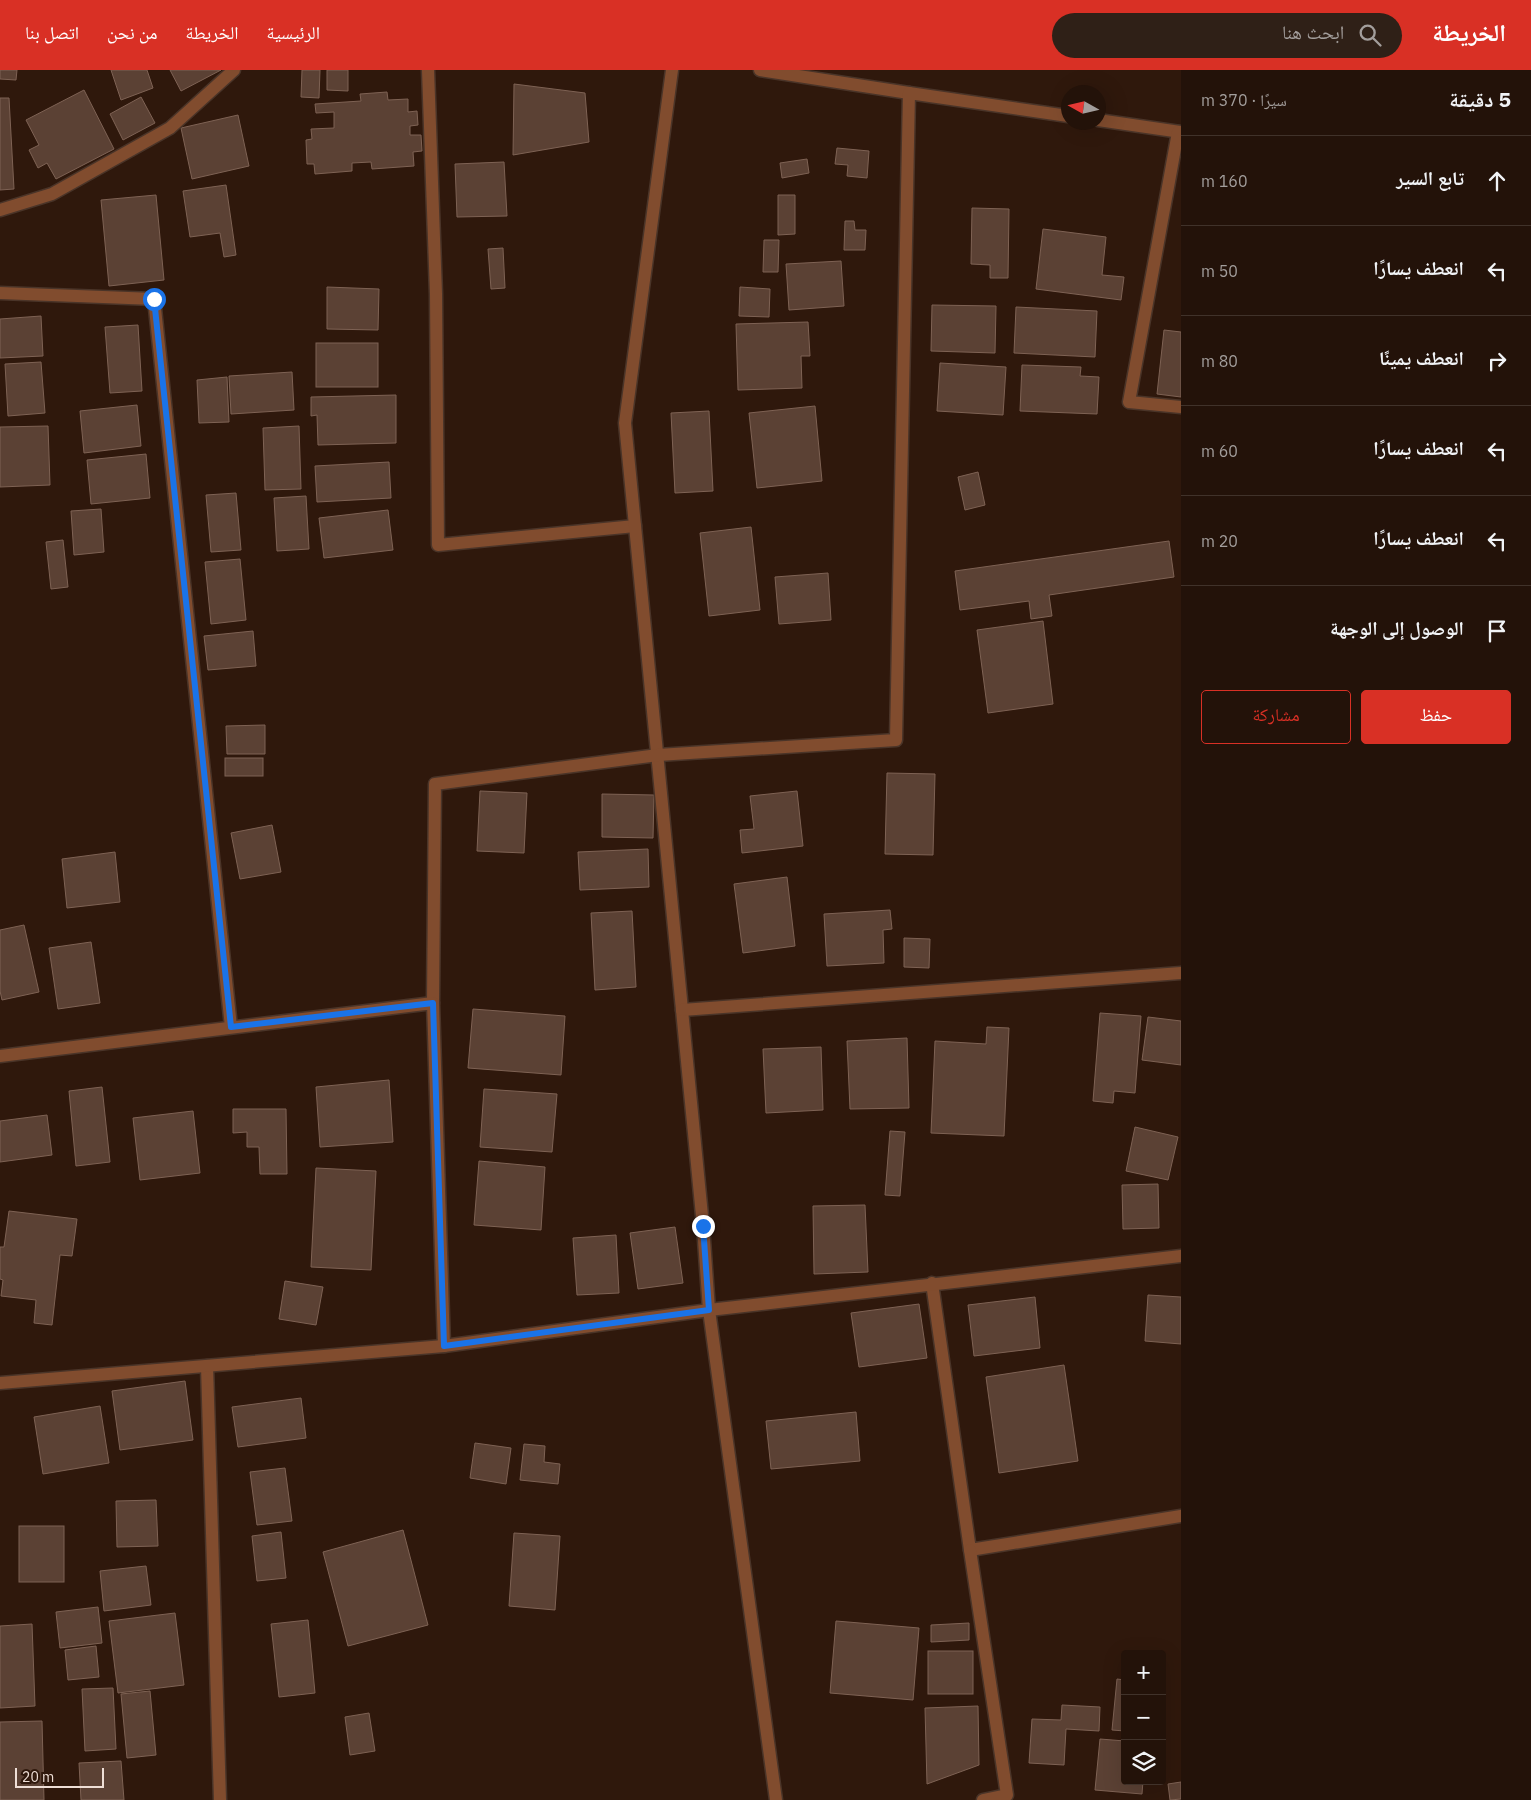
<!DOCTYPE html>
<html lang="ar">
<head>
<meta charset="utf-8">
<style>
  :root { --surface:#231209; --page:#2f2017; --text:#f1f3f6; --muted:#a39e9c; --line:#40322a; --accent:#d93025 }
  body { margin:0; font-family:"IBM Plex Sans","Noto Naskh Arabic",sans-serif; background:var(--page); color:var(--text); direction:rtl }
  .controls { position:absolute; right:15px; bottom:15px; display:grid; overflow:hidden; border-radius:5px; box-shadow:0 5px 20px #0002 }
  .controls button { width:45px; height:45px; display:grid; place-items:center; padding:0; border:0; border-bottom:1px solid var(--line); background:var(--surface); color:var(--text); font:25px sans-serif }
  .compass { position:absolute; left:1061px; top:15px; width:45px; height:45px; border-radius:50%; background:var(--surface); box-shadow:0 5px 20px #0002; rotate:278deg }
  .scale { position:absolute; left:15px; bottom:12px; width:89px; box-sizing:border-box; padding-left:5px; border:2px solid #eeded6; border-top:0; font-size:14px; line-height:18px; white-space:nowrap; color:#eeded6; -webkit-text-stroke:4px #2f180c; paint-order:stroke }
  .stop { position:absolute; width:15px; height:15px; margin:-11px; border:4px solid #1a73e8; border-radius:50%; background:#fff }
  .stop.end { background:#1a73e8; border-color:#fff; box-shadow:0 1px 5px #0008 }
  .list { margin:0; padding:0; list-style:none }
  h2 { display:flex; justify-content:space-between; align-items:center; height:65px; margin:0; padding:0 20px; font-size:21px }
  h2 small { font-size:16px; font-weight:400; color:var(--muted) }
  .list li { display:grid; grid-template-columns:32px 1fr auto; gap:15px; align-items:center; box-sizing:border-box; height:90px; padding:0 20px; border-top:1px solid var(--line) }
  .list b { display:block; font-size:19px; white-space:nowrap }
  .list em { font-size:16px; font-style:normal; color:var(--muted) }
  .actions { display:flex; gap:10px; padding:15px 20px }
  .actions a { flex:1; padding:11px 0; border:1px solid var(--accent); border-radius:5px; text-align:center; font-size:18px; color:var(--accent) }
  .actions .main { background:var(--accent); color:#fff }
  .icon { flex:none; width:28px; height:28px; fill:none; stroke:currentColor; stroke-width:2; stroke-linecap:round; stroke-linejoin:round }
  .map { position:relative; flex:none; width:1181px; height:1730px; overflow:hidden; direction:ltr }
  header { display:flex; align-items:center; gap:30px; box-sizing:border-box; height:70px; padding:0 25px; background:var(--accent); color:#fff }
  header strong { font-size:24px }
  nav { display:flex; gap:28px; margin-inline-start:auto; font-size:18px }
  .search { width:350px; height:45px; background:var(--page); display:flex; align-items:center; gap:12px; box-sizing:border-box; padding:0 18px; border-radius:28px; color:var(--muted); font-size:19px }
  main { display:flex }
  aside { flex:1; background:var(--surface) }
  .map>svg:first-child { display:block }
  .building { fill:#5b4134; stroke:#7e6254 }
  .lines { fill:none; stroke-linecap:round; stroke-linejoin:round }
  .street-casing { stroke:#4a3428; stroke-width:15 }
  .street { stroke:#814c2e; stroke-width:12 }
  .route { stroke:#1a73e8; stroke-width:6 }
</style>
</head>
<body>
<header>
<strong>الخريطة</strong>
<div class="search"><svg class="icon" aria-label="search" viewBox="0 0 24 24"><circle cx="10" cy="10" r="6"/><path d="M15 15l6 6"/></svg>ابحث هنا</div>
<nav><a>الرئيسية</a><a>الخريطة</a><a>من نحن</a><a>اتصل بنا</a></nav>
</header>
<main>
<aside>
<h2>5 دقيقة<small>سيرًا · 370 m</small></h2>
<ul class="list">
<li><svg class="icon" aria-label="ahead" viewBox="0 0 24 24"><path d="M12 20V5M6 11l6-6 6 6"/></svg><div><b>تابع السير</b></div><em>160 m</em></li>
<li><svg class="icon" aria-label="left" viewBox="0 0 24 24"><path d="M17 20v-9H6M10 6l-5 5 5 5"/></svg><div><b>انعطف يسارًا</b></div><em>50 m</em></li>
<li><svg class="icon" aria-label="right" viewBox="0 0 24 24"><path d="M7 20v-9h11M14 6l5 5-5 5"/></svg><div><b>انعطف يمينًا</b></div><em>80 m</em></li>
<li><svg class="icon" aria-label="left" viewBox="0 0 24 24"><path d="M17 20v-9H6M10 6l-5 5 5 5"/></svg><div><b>انعطف يسارًا</b></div><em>60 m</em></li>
<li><svg class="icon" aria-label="left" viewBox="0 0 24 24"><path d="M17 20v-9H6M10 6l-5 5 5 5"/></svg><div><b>انعطف يسارًا</b></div><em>20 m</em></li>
<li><svg class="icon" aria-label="arrive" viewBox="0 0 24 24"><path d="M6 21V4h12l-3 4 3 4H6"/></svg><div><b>الوصول إلى الوجهة</b></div></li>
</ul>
<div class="actions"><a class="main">حفظ</a><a>مشاركة</a></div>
</aside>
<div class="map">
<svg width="1181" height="1730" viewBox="0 0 1181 1730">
  <rect width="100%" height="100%" fill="#2f180c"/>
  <g class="building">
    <polygon points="0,0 17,0 16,10 0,9"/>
    <polygon points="111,0 147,0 153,18 121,30"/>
    <polygon points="170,0 221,0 181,21"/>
    <polygon points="302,0 320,0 319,28 301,27"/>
    <polygon points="327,0 348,0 348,21 327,20"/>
    <polygon points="514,14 585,23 589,72 513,85"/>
    <polygon points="84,20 114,79 56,109 47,93 38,98 29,80 39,75 26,50"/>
    <polygon points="387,22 388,30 408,29 408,42 417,41 418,55 410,56 410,65 421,65 422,81 413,82 414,96 372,99 371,92 352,93 352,101 315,104 314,94 307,94 306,70 312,69 311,59 334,58 334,42 316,43 315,34 361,31 360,24"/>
    <polygon points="141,27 155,53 123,70 110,44"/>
    <polygon points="0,28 9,28 14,119 0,120"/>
    <polygon points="238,45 249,96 192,109 181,58"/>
    <polygon points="837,78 869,81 867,108 847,106 848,95 835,94"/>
    <polygon points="807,89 809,103 782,108 780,93"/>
    <polygon points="504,92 507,146 457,147 455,94"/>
    <polygon points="226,115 236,185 224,187 220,163 190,167 183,121"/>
    <polygon points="156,125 164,210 109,216 101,130"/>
    <polygon points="778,125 795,125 795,164 778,165"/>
    <polygon points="972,138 1009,139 1008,208 990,208 990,195 971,194"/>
    <polygon points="845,151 854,151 855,160 866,160 865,180 844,180"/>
    <polygon points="1043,159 1106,167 1102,205 1124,207 1121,230 1036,219"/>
    <polygon points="764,170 779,170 778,202 763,202"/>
    <polygon points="503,178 505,218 491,219 488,179"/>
    <polygon points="841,191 844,236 789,240 786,194"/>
    <polygon points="327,217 379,219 378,260 327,259"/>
    <polygon points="740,217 770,219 769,247 739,246"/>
    <polygon points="932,235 996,236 995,283 931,281"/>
    <polygon points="1016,237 1097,241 1095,287 1014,283"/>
    <polygon points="41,246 43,286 0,288 0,249"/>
    <polygon points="808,252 810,286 801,286 802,318 738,320 736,254"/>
    <polygon points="138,255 142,321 110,323 105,257"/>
    <polygon points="1164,260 1181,262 1181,327 1157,324"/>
    <rect x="316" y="273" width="62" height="44"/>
    <polygon points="41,292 45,343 8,346 5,294"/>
    <polygon points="940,293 1006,297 1003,345 937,341"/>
    <polygon points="1022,295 1081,297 1080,306 1099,307 1097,344 1020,341"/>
    <polygon points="292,302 294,340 231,344 229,306"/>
    <polygon points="227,307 229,352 199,353 197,310"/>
    <polygon points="396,325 396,373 318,375 317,345 311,346 311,327"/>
    <polygon points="137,335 141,376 84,383 80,341"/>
    <polygon points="815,336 822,411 757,418 749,343"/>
    <polygon points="709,341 713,421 675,423 671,343"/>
    <polygon points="48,356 50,415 0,417 0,357"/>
    <polygon points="299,356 301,419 265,420 263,358"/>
    <polygon points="146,384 150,428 91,434 87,390"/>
    <polygon points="389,392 391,428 317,432 315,396"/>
    <polygon points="978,402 985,435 965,440 958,407"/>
    <polygon points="236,423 241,480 211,482 206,425"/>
    <polygon points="306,426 309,479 277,481 274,428"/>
    <polygon points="101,439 104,482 74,485 71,441"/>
    <polygon points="388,440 393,480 324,488 319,448"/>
    <polygon points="751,457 760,540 709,546 700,463"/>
    <polygon points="63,470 68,517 51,519 46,472"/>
    <polygon points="1169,471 1174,507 1049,525 1052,546 1031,549 1029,531 960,540 955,501"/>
    <polygon points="240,489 246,550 211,554 205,492"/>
    <polygon points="828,503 831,550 779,554 775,507"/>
    <polygon points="1043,551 1053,634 988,643 977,560"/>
    <polygon points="253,561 256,596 208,600 204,566"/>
    <polygon points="265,655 265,684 227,684 226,656"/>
    <rect x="225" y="688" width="38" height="18"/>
    <polygon points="887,703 935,704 933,785 885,784"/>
    <polygon points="480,721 527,723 524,783 477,781"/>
    <polygon points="797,721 803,776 742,783 740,760 754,759 750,726"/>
    <polygon points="602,724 654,725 653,768 602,767"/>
    <polygon points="272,755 281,802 240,809 231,763"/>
    <polygon points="648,779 649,817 580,820 578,782"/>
    <polygon points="115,782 120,832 67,838 62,789"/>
    <polygon points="787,807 795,876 743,883 734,814"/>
    <polygon points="890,840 892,859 883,860 884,893 827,896 824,844"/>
    <polygon points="632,841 636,917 595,920 591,843"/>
    <polygon points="24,855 39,922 2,930 0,921 0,860"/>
    <polygon points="904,868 930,869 929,898 904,897"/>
    <polygon points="91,872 100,933 58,939 49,878"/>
    <polygon points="473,939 565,946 561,1005 468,998"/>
    <polygon points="1100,943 1141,946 1135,1023 1114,1021 1113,1033 1093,1031"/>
    <polygon points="1148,947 1181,951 1181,995 1142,990"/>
    <polygon points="987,957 1009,958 1004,1066 931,1063 935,971 986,974"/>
    <polygon points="907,968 909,1038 850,1039 847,971"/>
    <polygon points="821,977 823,1040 766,1043 763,979"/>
    <polygon points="389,1010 393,1072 320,1077 316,1017"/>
    <polygon points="102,1017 110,1092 76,1096 69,1021"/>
    <polygon points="484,1019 557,1024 552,1082 480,1077"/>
    <polygon points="233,1039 286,1039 287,1104 260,1104 259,1077 247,1077 247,1062 233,1063"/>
    <polygon points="193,1041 200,1103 140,1110 133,1048"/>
    <polygon points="47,1045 52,1085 0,1092 0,1051"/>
    <polygon points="1135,1057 1178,1067 1168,1110 1126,1101"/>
    <polygon points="890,1061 905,1062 900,1126 885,1125"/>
    <polygon points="479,1091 545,1097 541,1160 474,1155"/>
    <polygon points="316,1098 376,1101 371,1200 311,1197"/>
    <polygon points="1158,1114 1159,1158 1123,1159 1122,1115"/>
    <polygon points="865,1135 868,1202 814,1204 813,1136"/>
    <polygon points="9,1141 77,1149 72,1186 60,1185 52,1255 34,1253 36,1230 1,1226 3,1210 0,1209 0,1177 4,1177"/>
    <polygon points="675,1157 683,1213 638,1219 630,1163"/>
    <polygon points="616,1165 619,1223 577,1225 573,1168"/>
    <polygon points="285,1211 323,1217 316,1255 279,1249"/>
    <polygon points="1148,1225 1181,1227 1181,1274 1145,1271"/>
    <polygon points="1035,1227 1040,1278 974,1286 968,1235"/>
    <polygon points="919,1234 927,1288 859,1297 851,1243"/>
    <polygon points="1064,1295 1078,1391 999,1403 986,1307"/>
    <polygon points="185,1311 193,1370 120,1380 112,1321"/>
    <polygon points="301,1328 306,1368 238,1377 232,1337"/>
    <polygon points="100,1336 109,1393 43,1404 34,1347"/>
    <polygon points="856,1342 860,1391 771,1399 766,1351"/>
    <polygon points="475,1373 511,1378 506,1414 470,1408"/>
    <polygon points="524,1374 545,1376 544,1392 560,1394 558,1414 520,1410"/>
    <polygon points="285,1398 292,1451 257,1455 250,1402"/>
    <polygon points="156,1430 158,1476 117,1477 116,1431"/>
    <rect x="19" y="1456" width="45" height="56"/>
    <polygon points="403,1460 428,1555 348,1576 323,1482"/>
    <polygon points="281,1462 286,1508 257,1511 252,1466"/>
    <polygon points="514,1463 560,1466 555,1540 509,1536"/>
    <polygon points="146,1496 151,1535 104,1541 100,1501"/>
    <polygon points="98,1537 102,1573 60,1578 56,1542"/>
    <polygon points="175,1543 184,1615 118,1623 109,1551"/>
    <polygon points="308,1550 315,1623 279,1627 271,1554"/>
    <polygon points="836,1551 919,1558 913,1630 830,1623"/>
    <polygon points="969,1553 969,1570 931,1572 931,1555"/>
    <polygon points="32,1554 35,1636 0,1638 0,1556"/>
    <polygon points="96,1576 99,1607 68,1610 65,1580"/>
    <rect x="928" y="1581" width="45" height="43"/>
    <polygon points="1117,1609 1125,1610 1125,1661 1112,1660"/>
    <polygon points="113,1618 116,1679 85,1681 82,1619"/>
    <polygon points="150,1621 156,1685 127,1688 121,1624"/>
    <polygon points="1062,1635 1100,1637 1099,1661 1066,1659 1064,1695 1029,1693 1032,1649 1061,1650"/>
    <polygon points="978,1636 979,1695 927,1714 925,1638"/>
    <polygon points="369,1643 375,1681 350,1685 345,1647"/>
    <polygon points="42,1651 44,1730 0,1730 0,1652"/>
    <polygon points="1100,1669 1125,1671 1125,1711 1143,1711 1142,1724 1095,1720"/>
    <polygon points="121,1691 124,1730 81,1730 79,1693"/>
    <polygon points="1181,1712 1181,1729 1170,1730 1168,1714"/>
  </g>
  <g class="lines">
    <g class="street-casing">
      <g id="street">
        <polyline points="428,0 436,224 438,475 635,456"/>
        <polyline points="672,0 625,353 703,1156 709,1240 776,1730"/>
        <polyline points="760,0 909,23"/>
        <polyline points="1098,50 1181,62"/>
        <polyline points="1178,62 1129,332 1181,337"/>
        <polyline points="0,140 52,124 170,58 234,0"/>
        <polyline points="0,223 154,229 231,957"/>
        <polyline points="433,933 435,714 658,685 896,670 909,23 1068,46"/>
        <polyline points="682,940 1181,903"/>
        <polyline points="0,986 433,933 444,1276"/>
        <polyline points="932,1213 970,1480 1181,1446"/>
        <polyline points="207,1296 220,1730"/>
        <polyline points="0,1313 444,1276 709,1240 1181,1186"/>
        <polyline points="970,1480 1007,1725 983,1730"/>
      </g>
    </g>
    <use href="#street" class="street"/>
  </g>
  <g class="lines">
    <polyline class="route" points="154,229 231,957 433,933 444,1276 709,1240 703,1156"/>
  </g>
</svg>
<div class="controls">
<button>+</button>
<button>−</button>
<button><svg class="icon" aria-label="layers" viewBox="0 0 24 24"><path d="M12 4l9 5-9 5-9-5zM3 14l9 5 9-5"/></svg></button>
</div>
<svg class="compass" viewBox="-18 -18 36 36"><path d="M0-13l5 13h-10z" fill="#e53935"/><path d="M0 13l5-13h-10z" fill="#a39e9c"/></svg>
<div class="scale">20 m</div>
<div class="stop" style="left:154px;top:229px"></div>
<div class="stop end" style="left:703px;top:1156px"></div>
</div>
</main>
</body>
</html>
